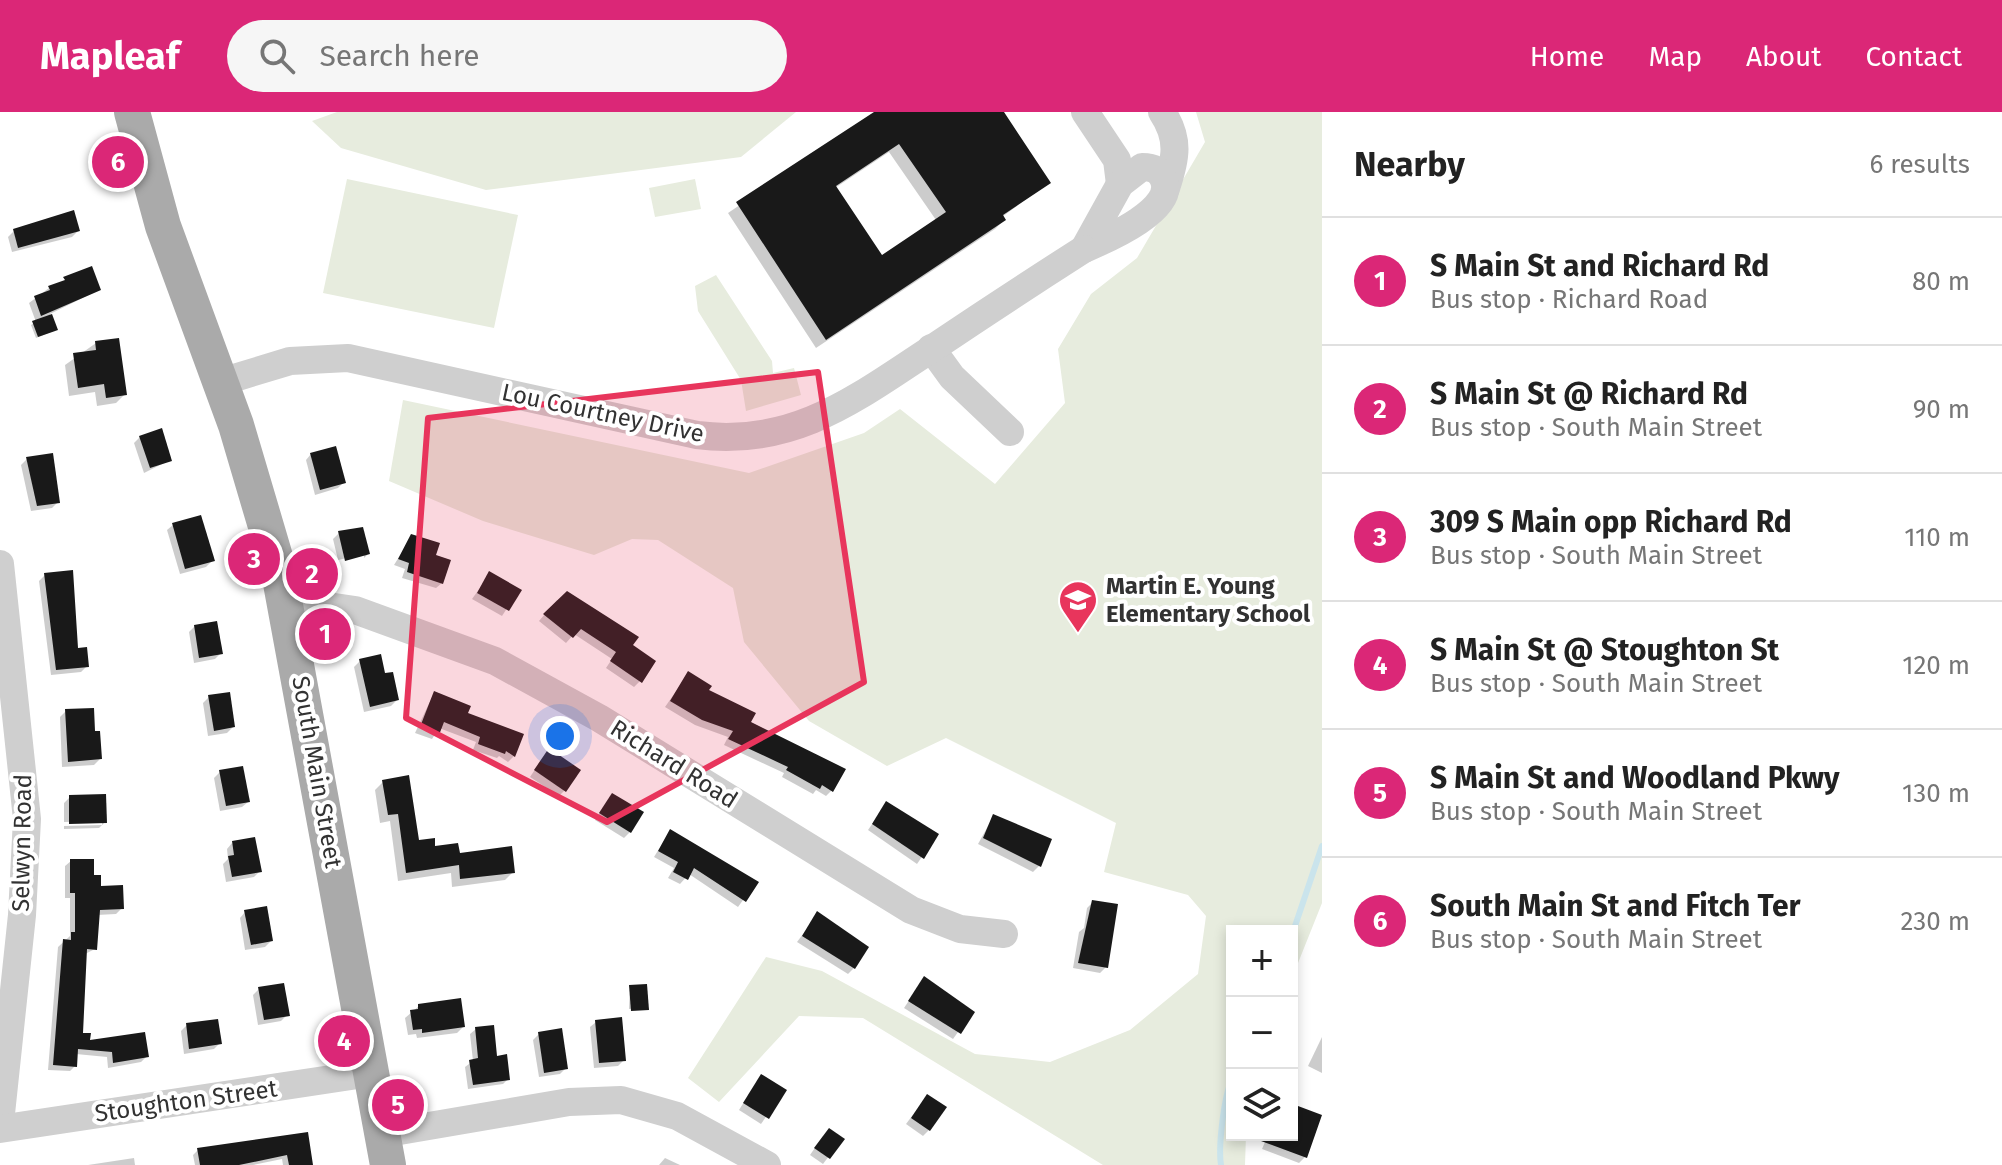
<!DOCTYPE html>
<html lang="en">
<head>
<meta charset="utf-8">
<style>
  :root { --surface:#fff; --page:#f6f6f6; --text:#222; --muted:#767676; --line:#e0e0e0; --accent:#db2777 }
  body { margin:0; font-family:"Fira Sans",sans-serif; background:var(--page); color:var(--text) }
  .controls { position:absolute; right:24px; bottom:24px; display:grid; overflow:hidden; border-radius:0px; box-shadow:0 4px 12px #0003 }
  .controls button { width:72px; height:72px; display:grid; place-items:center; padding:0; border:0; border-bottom:2px solid var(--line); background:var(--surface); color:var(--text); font:40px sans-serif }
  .you { position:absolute; left:560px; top:624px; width:28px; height:28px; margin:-20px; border:6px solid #fff; border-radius:50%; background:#1a73e8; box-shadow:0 0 0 12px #1a73e833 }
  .badge { display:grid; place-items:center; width:52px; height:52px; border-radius:50%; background:var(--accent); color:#fff; font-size:26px; font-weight:700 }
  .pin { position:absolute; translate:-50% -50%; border:4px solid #fff; box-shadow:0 2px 8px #0006 }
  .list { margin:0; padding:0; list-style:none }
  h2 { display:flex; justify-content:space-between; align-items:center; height:104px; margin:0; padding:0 32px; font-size:34px }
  h2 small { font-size:26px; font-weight:400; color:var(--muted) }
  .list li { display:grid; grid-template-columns:52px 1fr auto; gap:24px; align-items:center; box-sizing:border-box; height:128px; padding:0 32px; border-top:2px solid var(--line) }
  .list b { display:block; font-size:30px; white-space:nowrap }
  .list p { margin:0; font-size:26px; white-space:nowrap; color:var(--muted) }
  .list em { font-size:26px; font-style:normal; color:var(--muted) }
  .icon { flex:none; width:44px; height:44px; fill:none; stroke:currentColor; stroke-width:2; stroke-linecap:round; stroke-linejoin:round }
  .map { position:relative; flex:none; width:1322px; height:1053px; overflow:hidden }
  header { display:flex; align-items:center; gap:48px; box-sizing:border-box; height:112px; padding:0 40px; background:var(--accent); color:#fff }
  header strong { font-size:38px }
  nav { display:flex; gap:44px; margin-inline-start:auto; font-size:28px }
  .search { width:560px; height:72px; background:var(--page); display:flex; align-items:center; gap:20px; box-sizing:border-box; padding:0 28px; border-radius:44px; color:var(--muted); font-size:30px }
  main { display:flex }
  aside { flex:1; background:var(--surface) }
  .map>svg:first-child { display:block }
  .green { fill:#e7ecde }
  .shadow { fill:#0003; fill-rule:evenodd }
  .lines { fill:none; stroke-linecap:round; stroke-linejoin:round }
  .stream { stroke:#cae4ec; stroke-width:6 }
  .building { fill:#191919; fill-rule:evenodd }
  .minor { stroke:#cfcfcf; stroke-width:28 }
  .major { stroke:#aaa; stroke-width:36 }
  .marked { fill:#e8355c; fill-opacity:0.2; stroke:#e8355c; stroke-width:6; stroke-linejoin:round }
  .labels { text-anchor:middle; stroke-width:8; stroke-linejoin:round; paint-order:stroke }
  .street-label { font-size:24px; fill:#323232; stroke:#fff }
  .poi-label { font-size:24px; font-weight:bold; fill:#323232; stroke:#fff; text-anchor:start }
</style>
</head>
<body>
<header>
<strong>Mapleaf</strong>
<div class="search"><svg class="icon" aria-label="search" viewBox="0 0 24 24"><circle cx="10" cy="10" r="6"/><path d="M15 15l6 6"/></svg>Search here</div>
<nav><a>Home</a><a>Map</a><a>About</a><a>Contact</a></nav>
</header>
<main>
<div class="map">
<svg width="1322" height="1053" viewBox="0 0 1322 1053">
  <rect width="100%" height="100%" fill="#fff"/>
  <g class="green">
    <polygon points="337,0 796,0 741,45 486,78 341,36 312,9"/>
    <polygon points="1196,0 1322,0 1322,791 1292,866 1292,819 1232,819 1232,1023 1246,1023 1245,1053 1103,1053 863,906 799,904 719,990 688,966 766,845 822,859 975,942 1050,950 1130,918 1198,862 1206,804 1188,783 1104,760 1116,711 946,626 887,654 809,609 744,530 733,476 658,428 632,427 594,443 483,409 389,369 403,288 749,361 864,321 900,297 995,372 1065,291 1058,237 1091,182 1137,146 1205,30"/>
    <polygon points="347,67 518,103 494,216 323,181"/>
    <polygon points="695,67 701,97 655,105 649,76"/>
    <polygon points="716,163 772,249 773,261 794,256 801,283 746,299 741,268 698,199 695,174"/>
  </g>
  <g class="shadow">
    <path d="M878 0H1002L1048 71 1002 105 1004 108 995 117 816 236 728 101ZM889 40 936 108 881 146 835 76Z"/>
    <polygon points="14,119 78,119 72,125 12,140 8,125"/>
    <polygon points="49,176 99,178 50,202 56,218 36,226 31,213 36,210 29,191"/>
    <polygon points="96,231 125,282 116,291 97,294 95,280 69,284 65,253"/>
    <polygon points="140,325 170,348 144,361 134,331"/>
    <polygon points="311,342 344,370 338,376 315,383 306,348"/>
    <polygon points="27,347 58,390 52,396 31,399 21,353"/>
    <polygon points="173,413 212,449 206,455 180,462 167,418"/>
    <polygon points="339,421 368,442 364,446 364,442 338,448 333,427"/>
    <polygon points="412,424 433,444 442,471 436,476 402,466 405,457 394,453"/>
    <polygon points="71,460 76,538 87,554 81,560 51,563 39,469 45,463"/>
    <polygon points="490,462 519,478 502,504 472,487"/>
    <polygon points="557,488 630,534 640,569 634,575 606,556 612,547 574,522 566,531 539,509"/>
    <polygon points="195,514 221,541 215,547 194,551 189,520"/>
    <polygon points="360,549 383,564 397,588 391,594 364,600 354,555"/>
    <polygon points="688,562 749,611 832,678 826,684 816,678 813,682 782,665 784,661 724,633 728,625 695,613 665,595"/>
    <polygon points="434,581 466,602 521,623 514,644 508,650 499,644 497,646 473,638 476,630 439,616 432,627 415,621"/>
    <polygon points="209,585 233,615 227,621 208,624 203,591"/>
    <polygon points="66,599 93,621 100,647 94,653 62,655 60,605"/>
    <polygon points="544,644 564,679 559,684 530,665"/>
    <polygon points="220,660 248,690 242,695 220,699 214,666"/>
    <polygon points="383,670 417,731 513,760 505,768 452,775 451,761 398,769 390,709 380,711 375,678"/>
    <polygon points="612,683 630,720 624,726 595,708"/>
    <polygon points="70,685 105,710 99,716 64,717 64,714 102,713 102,709 64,710 64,691"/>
    <polygon points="886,692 937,723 917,752 868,718"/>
    <polygon points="993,705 1039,754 1033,760 978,732"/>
    <polygon points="670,719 756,770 738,795 689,762 680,772 668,766 674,756 654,745"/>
    <polygon points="232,731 260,759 254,765 226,770 223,752 228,747 227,737"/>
    <polygon points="71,749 122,796 116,802 97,803 95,837 85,842 81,923 88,931 147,944 141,950 108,956 107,945 76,942 75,954 70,959 48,958 58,835 70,824 70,786 65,786 65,754"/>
    <polygon points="1093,790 1106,855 1100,861 1073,856 1079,820 1084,816 1087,796"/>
    <polygon points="245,800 271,829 265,835 245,838 240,806"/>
    <polygon points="818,802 854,856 848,862 797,830"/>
    <polygon points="924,866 972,901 953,927 904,896"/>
    <polygon points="630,875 646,896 629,897"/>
    <polygon points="259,877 287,903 281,909 258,913 253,883"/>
    <polygon points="419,894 463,915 457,921 417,926 416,922 408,923 405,906"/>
    <polygon points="596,910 624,948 618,954 594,956 590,915"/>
    <polygon points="187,913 220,931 214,937 184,942 181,919"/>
    <polygon points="476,917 508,967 503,972 468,977 465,955 473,949 470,922"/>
    <polygon points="539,922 566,956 560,962 539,965 533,928"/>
    <polygon points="1322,925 1322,961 1308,954"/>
    <polygon points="756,971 784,979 761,1012 739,998"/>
    <polygon points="927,984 929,1018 923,1024 906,1012"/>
    <polygon points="1298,996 1305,1045 1299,1051 1262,1037 1268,1023 1292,1023 1292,1003"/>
    <polygon points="306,1022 311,1053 283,1053 282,1047 253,1053 195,1053 193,1043 198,1038"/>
    <polygon points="823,1024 842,1027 823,1052 810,1043"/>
    <polygon points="134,1046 135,1053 88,1053"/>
    <polygon points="665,1046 680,1053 659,1053"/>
  </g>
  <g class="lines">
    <g class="stream">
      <polyline points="1292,823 1322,734"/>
      <path d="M1221 1053C1218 1035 1224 983 1232 968"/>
    </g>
  </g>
  <g class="building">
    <path d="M874 0H1004L1051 71 1003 103 1006 108 826 228 736 90ZM899 32 946 100 882 143 836 74Z"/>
    <polygon points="74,98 80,119 18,136 13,117"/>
    <polygon points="92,154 101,178 41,204 34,184 50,178 48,174 65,168 63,165"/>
    <polygon points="52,202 58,218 38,225 32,209"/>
    <polygon points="119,226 127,283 106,286 104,272 78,276 73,241 96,238 95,229"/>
    <polygon points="162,316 172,349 150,356 139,324"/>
    <polygon points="336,334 346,371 320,378 310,341"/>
    <polygon points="53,341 60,391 37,394 26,345"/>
    <polygon points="201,403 215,449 185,457 172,411"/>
    <polygon points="363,415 370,442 345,449 338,419"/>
    <polygon points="411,422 440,431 436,443 451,448 443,472 407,460 409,451 398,447"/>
    <polygon points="73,458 78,536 87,535 89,555 56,558 44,461"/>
    <polygon points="489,459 522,478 509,499 477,481"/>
    <polygon points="567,479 639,525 633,533 656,549 642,571 610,549 616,540 581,517 573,526 543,502"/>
    <polygon points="217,509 223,542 199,546 194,513"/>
    <polygon points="381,542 385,561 393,560 399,588 370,595 359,547"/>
    <polygon points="688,559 712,574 709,578 756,601 751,610 846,657 833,680 822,673 820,677 786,658 788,655 728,627 733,619 702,608 670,589"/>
    <polygon points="434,579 471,594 468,601 524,622 515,645 506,639 505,642 478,632 480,625 444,610 439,623 420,615"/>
    <polygon points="230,580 235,615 214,619 208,583"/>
    <polygon points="94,596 95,619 100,619 102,647 68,650 65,597"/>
    <polygon points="549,636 581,658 566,680 534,658"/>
    <polygon points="243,654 250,690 226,694 219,658"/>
    <polygon points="409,663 419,728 435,726 435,734 458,731 460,741 512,734 515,761 460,767 459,753 406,761 398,702 388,703 382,668"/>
    <polygon points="612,681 644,700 631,721 599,701"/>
    <polygon points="106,682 107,711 69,712 69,683"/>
    <polygon points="886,689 939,722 924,747 872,712"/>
    <polygon points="993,702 1052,727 1041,755 983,726"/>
    <polygon points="670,717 759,770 746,790 694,756 688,768 673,760 678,750 658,739"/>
    <polygon points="255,725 262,760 232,765 228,744 234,743 232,729"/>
    <polygon points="70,747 94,747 94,763 101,763 101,774 123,773 124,797 100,798 97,838 87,837 83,921 91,921 90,928 145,920 149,945 113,951 112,940 78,937 77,955 53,953 63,827 71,828 71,820 75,820 75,781 70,781"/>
    <polygon points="1092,788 1118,792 1108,856 1078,851"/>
    <polygon points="267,794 273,829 251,833 244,798"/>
    <polygon points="817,799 869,835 855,857 802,824"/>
    <polygon points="924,864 975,900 961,922 908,889"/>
    <polygon points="284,871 290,904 264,908 258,875"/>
    <polygon points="647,872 649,898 631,899 629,873"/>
    <polygon points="461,886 465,915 422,921 422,917 413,918 410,898 418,897 418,892"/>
    <polygon points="622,905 626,949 599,951 595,908"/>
    <polygon points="218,907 222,932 189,937 186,911"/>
    <polygon points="494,913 497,944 507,942 510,968 473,973 469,948 478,946 475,915"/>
    <polygon points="562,916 568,957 544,961 538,920"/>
    <polygon points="761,962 787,978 769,1007 743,991"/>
    <polygon points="927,982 947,995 930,1019 911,1006"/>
    <polygon points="1298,994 1322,1003 1307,1046 1250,1025 1292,1023"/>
    <polygon points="829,1016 845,1027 830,1047 814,1036"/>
    <polygon points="308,1020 313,1053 289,1053 287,1043 239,1053 200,1053 197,1036"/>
  </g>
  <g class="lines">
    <g class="minor">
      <polyline points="1085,0 1117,48 1120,72"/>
      <path d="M1162 0C1180 27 1176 46 1166 76"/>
      <path d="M1142 55C1151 55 1159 57 1163 66 1179 97 1105 128 1084 137L1120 72Z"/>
      <polyline points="931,236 952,265 1010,320"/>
      <path d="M221 270 290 249 348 246 697 323C796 336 859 284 936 234 985 201 1034 169 1084 137"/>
      <polyline points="0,452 27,707 22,803 0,1011"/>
      <polyline points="288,503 328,494 355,498 495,549 599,606 911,798 960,817 1004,822"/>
      <polyline points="0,1017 371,961"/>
      <polyline points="382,1022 569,990 621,988 677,1004 767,1053"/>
    </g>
    <polyline class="major" points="132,0 163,114 236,313 278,455 388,1053"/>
  </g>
  <path class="marked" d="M818 260 864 570 607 710 406 606 428 306Z"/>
  <defs>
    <g id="school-pin" transform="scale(2)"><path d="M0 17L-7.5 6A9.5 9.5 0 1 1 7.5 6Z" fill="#e8355c" stroke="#fff"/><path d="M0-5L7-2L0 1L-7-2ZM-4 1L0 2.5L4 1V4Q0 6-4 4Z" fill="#fff"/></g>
  </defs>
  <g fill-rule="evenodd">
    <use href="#school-pin" x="1078" y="488"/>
  </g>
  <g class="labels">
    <g class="street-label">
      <text transform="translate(603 301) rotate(12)" y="8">Lou Courtney Drive</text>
      <text transform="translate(674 652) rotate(32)" y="8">Richard Road</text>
      <text transform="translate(317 660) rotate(80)" y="8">South Main Street</text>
      <text transform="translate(22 731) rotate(-89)" y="8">Selwyn Road</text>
      <text transform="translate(186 989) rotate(-8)" y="8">Stoughton Street</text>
    </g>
    <g class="poi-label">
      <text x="1106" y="482">Martin E. Young<tspan x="1106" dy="28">Elementary School</tspan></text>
    </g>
  </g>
</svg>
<div class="controls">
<button>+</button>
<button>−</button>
<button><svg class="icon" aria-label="layers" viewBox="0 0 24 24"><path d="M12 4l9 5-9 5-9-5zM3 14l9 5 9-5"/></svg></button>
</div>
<div class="you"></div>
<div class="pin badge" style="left:325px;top:522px">1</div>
<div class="pin badge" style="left:312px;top:462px">2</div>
<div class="pin badge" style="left:254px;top:447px">3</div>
<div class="pin badge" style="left:344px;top:929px">4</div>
<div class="pin badge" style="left:398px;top:993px">5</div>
<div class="pin badge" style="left:118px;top:50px">6</div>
</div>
<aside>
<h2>Nearby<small>6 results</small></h2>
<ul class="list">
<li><span class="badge">1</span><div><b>S Main St and Richard Rd</b><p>Bus stop · Richard Road</p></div><em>80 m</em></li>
<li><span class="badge">2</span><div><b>S Main St @ Richard Rd</b><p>Bus stop · South Main Street</p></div><em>90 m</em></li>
<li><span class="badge">3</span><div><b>309 S Main opp Richard Rd</b><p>Bus stop · South Main Street</p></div><em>110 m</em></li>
<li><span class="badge">4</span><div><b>S Main St @ Stoughton St</b><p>Bus stop · South Main Street</p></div><em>120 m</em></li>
<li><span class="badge">5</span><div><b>S Main St and Woodland Pkwy</b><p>Bus stop · South Main Street</p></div><em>130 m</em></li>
<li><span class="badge">6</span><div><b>South Main St and Fitch Ter</b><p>Bus stop · South Main Street</p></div><em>230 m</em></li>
</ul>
</aside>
</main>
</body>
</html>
